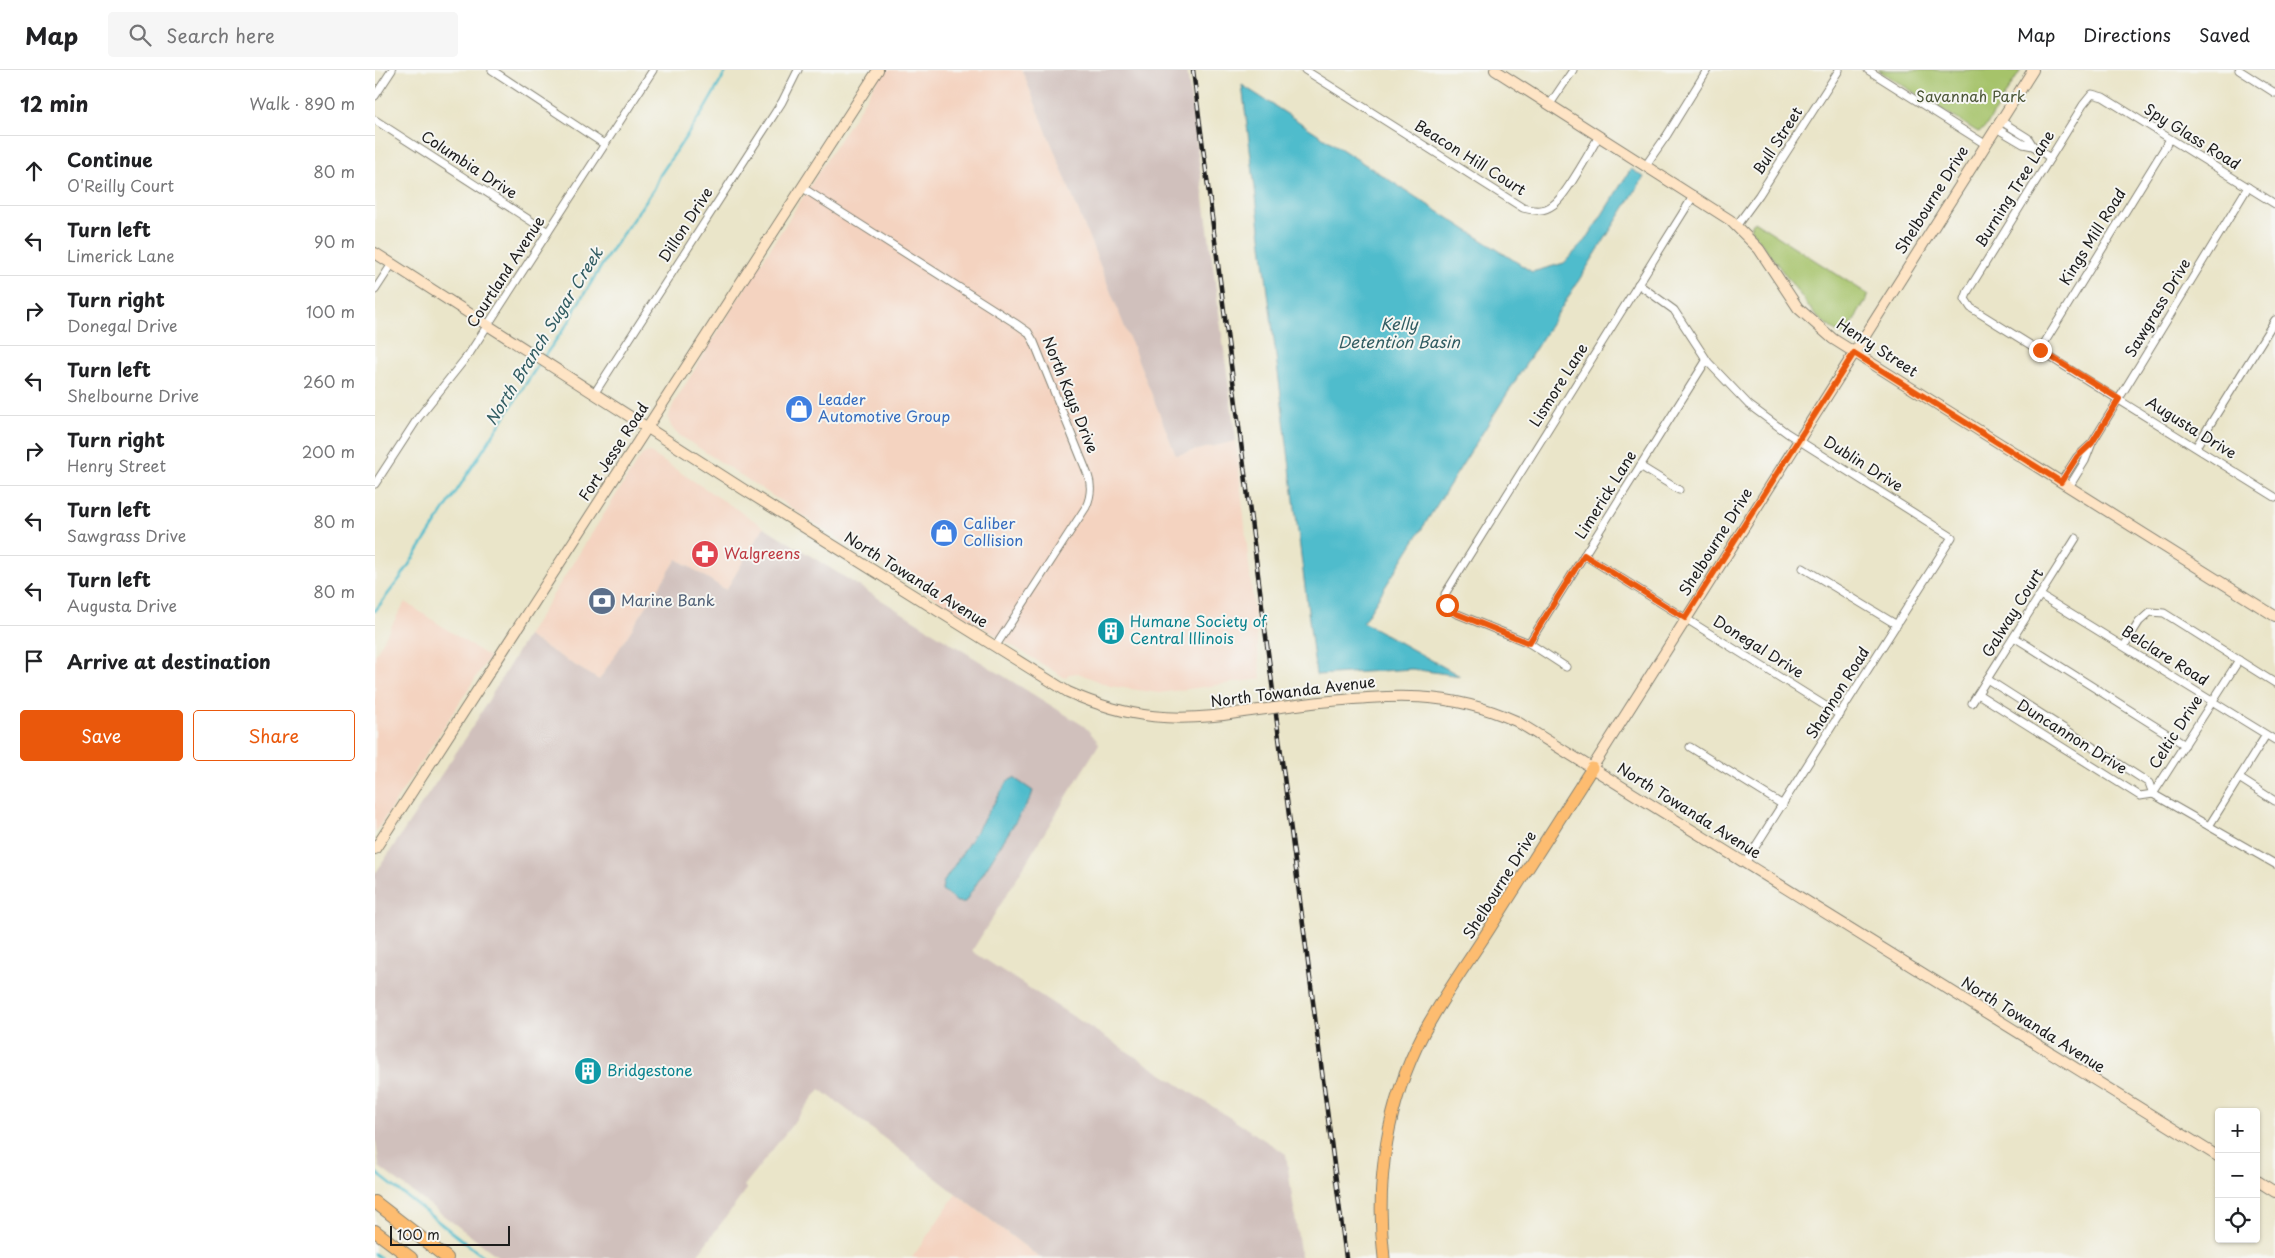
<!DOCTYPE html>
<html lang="en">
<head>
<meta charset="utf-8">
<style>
  :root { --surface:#fff; --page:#f6f6f6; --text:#202124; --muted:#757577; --line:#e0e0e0; --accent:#ea580c }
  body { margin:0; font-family:"Playpen Sans",sans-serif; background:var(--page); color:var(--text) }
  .controls { position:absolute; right:15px; bottom:15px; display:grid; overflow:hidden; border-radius:5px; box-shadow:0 1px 4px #0004 }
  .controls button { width:45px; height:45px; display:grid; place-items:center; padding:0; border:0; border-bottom:1px solid var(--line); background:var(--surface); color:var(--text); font:25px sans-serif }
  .scale { position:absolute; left:15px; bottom:12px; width:120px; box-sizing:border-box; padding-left:5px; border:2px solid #1c1c1c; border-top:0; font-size:14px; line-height:18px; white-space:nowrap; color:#1c1c1c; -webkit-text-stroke:4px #f6f6f2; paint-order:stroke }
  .stop { position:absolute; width:15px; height:15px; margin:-11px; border:4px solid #ea580c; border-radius:50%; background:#fff }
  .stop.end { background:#ea580c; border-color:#fff; box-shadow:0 1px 5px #0008 }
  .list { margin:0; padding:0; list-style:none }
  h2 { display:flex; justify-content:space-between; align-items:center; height:65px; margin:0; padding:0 20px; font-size:21px }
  h2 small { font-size:16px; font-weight:400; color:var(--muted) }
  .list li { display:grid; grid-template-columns:32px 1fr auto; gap:15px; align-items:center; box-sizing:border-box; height:70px; padding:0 20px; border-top:1px solid var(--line) }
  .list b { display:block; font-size:19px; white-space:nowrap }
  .list p { margin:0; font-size:16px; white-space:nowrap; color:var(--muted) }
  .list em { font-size:16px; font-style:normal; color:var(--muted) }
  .actions { display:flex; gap:10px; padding:15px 20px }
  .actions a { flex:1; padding:11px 0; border:1px solid var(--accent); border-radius:5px; text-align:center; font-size:18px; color:var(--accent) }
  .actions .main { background:var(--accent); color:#fff }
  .icon { flex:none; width:28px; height:28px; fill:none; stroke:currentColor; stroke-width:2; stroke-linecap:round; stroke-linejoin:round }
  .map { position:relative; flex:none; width:1900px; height:1188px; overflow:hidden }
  header { display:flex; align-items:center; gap:30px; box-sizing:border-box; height:70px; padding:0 25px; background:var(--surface); border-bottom:1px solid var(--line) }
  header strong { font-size:24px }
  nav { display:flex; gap:28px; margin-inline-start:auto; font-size:18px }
  .search { width:350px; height:45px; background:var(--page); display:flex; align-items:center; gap:12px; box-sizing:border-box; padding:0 18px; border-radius:5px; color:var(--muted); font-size:19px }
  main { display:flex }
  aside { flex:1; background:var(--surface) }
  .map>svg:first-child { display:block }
  .built { fill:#f4d3c0 }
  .industrial { fill:#d0c0bc }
  .green { fill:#a6c36a; stroke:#617043 }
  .water { fill:#50bccc; stroke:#366c74 }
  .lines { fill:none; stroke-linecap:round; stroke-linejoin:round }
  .stream { stroke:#50bccc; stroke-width:2.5 }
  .street-casing { stroke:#838072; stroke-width:9 }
  .secondary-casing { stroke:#838072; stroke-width:12 }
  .primary-casing { stroke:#838072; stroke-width:13 }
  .highway-casing { stroke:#838072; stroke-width:14 }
  .street { stroke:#fff; stroke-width:7 }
  .secondary { stroke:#fee4c5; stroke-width:10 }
  .primary { stroke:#fdbc6f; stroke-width:11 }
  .highway { stroke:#fdbc6f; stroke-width:12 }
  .rail-casing { stroke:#1c1c1c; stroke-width:4.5 }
  .rail { stroke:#f6f6f2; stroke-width:2.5; stroke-dasharray:8; stroke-linecap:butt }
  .secondary-bridge-casing { stroke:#838072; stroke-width:12; stroke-linecap:butt }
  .secondary-bridge { stroke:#fee4c5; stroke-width:10 }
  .route { stroke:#ea580c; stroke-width:6 }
  .labels { text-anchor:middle; stroke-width:4; stroke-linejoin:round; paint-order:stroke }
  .park-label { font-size:15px; fill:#4c5637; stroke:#f6f6f2 }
  .street-label { font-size:15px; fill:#1c1c1c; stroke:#f6f6f2 }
  .shop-label { font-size:15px; fill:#366cbe; stroke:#f6f6f2; text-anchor:start }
  .health-label { font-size:15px; fill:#be3a42; stroke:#f6f6f2; text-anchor:start }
  .service-label { font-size:15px; fill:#4e5e75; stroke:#f6f6f2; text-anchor:start }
  .culture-label { font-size:15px; fill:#0d838f; stroke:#f6f6f2; text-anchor:start }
  .water-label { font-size:16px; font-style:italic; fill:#315c62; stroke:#f6f6f2 }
</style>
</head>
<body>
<header>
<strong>Map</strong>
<div class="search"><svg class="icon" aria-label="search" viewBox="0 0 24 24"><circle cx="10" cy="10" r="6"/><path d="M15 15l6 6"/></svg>Search here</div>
<nav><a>Map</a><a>Directions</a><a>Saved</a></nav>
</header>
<main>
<aside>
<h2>12 min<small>Walk · 890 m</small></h2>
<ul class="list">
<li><svg class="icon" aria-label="ahead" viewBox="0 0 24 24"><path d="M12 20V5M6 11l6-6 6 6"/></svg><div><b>Continue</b><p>O'Reilly Court</p></div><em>80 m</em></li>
<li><svg class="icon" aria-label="left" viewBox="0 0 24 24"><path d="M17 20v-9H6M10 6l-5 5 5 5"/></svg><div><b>Turn left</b><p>Limerick Lane</p></div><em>90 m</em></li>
<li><svg class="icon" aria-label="right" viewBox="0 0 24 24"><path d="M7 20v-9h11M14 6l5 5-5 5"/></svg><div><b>Turn right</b><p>Donegal Drive</p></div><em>100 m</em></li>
<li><svg class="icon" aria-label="left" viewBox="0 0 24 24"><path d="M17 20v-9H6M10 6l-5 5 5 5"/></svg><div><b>Turn left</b><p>Shelbourne Drive</p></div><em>260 m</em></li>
<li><svg class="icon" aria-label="right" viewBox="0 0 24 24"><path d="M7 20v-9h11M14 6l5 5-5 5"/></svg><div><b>Turn right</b><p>Henry Street</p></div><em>200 m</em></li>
<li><svg class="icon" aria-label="left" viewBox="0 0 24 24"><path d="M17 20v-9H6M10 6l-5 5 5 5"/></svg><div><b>Turn left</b><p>Sawgrass Drive</p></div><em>80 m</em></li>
<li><svg class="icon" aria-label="left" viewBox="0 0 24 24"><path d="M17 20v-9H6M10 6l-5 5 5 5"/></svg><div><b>Turn left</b><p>Augusta Drive</p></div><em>80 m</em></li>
<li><svg class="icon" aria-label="arrive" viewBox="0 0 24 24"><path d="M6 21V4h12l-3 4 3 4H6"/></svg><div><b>Arrive at destination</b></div></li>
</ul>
<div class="actions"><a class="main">Save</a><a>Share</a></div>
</aside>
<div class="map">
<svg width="1900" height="1188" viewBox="0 0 1900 1188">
  <rect width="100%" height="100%" fill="#f6f6f2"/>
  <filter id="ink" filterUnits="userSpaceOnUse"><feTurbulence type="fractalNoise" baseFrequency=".02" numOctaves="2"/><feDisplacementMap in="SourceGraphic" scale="10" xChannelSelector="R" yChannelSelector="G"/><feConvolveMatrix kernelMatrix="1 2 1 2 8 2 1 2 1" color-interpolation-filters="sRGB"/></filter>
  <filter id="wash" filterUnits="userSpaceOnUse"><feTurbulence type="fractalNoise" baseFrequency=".0096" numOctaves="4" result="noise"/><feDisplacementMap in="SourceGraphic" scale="20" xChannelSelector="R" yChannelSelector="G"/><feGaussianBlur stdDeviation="1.12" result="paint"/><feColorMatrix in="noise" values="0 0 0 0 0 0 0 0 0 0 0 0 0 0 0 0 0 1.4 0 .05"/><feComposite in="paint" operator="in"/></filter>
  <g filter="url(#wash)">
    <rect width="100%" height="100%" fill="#eae5c9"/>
    <g class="built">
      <polygon points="509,0 647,0 801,385 861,371 886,609 784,623 735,616 703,603 694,604 690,608 450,460 301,363 296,356 293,348 299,333 361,232"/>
      <polygon points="274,382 389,457 351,520 302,489 224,610 152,566 262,392 268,384"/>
      <polygon points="30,532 114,587 0,763 0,585"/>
      <polygon points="581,1124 665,1188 537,1188"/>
    </g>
    <g class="industrial">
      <polygon points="647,0 812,0 861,371 801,385"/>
      <polygon points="389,457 709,656 720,668 724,674 597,881 911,1084 926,1188 665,1188 445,1019 369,1116 372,1119 320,1188 125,1188 4,1097 0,1064 0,804 92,666 152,566 224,610 302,489 351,520"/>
    </g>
    <g class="green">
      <polygon points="1503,0 1646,0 1609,59 1603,62"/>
      <polygon points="1379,151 1494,225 1470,265 1461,262 1441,246 1375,158"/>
    </g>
    <g class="water">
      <polygon points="867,15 1157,202 1189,193 1211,170 1256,99 1269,107 988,552 1085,606 1037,599 941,605"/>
      <polygon points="639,708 658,721 656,727 590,832 582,832 567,821 568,813 633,711"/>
    </g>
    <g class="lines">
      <g class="stream">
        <polyline points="168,288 196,249 201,237 237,179 279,119 285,105 329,40 352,0"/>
        <polyline points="0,541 26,507 165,292"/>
        <polyline points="0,1102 110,1188"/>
        <polyline points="0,1184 6,1188"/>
      </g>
    </g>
  </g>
  <g filter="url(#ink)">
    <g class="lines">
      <g class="street-casing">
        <g id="street">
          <polyline points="117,0 229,74"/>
          <path d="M930 0 1148 138C1159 141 1169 142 1178 135 1191 126 1215 81 1224 66"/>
          <polyline points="1493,0 1610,74"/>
          <polyline points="1864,0 1900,23"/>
          <polyline points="0,26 17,0"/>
          <polyline points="1175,34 1198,0"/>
          <polyline points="0,50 173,162"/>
          <polyline points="1626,51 1653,68 1658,76 1675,88"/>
          <polyline points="1621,58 1648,74 1658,76"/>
          <polyline points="1271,95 1292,65 1332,0"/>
          <path d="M428 118 640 253 653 262 659 272 713 405C717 416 716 426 711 437L620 577"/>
          <polyline points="1900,134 1728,27 1717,24 1708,35 1593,221 1590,229 1596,238 1900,427"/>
          <polyline points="1362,155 1384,125 1464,0"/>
          <polyline points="1263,214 1299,240 1333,292 1374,335 1412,363 1577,467 1370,793"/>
          <polyline points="0,220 17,194"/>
          <polyline points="1665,280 1795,69"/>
          <polyline points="219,324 407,32 423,0"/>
          <polyline points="1821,377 1900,250"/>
          <polyline points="1265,396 1304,420"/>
          <polyline points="1686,412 1702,387 1715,375"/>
          <polyline points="0,414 43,348 94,284 278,0"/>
          <polyline points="1694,417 1710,391 1717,373 1873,117"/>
          <polyline points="1209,485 1465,645"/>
          <polyline points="1428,498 1522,555"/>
          <polyline points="1665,525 1900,670"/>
          <polyline points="1639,567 1810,675"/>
          <polyline points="1154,573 1331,291"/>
          <polyline points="1749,576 1764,552 1775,542 1789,543 1900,613"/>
          <polyline points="1191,597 1154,573 1080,543 1072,535 1070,524 1319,125"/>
          <polyline points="1612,609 1774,713 1778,724 1900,794"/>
          <polyline points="1603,624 1765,726 1778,724"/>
          <polyline points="1597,633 1701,468"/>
          <polyline points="1315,677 1408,735"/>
          <polyline points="1864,708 1900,731"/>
          <polyline points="1778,724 1864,590"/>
          <polyline points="1834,756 1891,665"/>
        </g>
      </g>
      <g class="secondary-casing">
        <g id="secondary">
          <polyline points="1120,0 1355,150 1384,179 1423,238 1458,269 1900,546"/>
          <path d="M0 183 368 419 693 622C753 649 803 653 868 642"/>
          <path d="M945 632C1018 625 1072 620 1141 651L1844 1087"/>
          <polyline points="1217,698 1658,0"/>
          <polyline points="0,779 503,0"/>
          <polyline points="1881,1110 1900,1122"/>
        </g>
      </g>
      <g class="primary-casing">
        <path id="primary" d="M1009 1188C1000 1111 1012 1033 1048 964 1067 928 1091 895 1113 861 1148 807 1182 752 1217 698"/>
      </g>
      <g class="highway-casing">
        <g id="highway">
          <polyline points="0,1132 72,1188"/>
          <polyline points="0,1161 36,1188"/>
        </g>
      </g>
      <use href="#street" class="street"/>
      <use href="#secondary" class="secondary"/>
      <use href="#primary" class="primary"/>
      <use href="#highway" class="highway"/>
      <g class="rail-casing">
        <polyline id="rail" points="818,0 971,1188"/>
      </g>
      <use href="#rail" class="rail"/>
      <g class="secondary-bridge-casing">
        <polyline id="secondary-bridge" points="868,642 945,632"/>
      </g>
      <use href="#secondary-bridge" class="secondary-bridge"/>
    </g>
  </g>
  <g class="lines" filter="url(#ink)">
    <polyline class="route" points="1072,535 1080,543 1154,573 1209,485 1310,548 1479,283 1686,412 1702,387 1717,373 1744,329 1665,280"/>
  </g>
  <defs>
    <g id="shop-disc" transform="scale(1.4375)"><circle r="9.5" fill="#3f7fe0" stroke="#f6f6f2"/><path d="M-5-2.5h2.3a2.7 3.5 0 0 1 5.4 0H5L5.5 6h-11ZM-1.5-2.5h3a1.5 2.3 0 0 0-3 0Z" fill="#fff"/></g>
    <g id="pharmacy-disc" transform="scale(1.4375)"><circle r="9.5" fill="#e0444e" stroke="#f6f6f2"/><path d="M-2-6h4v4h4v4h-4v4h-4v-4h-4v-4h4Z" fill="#fff"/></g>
    <g id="bank-disc" transform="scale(1.4375)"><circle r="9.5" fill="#5c6f8a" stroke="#f6f6f2"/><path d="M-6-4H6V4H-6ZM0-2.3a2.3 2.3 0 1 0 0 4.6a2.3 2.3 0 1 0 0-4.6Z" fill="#fff"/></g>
    <g id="building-disc" transform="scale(1.4375)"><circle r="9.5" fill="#0f9aa8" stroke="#f6f6f2"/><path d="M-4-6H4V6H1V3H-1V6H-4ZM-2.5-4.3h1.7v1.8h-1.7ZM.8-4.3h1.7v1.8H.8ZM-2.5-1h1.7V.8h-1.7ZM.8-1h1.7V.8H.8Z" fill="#fff"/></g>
  </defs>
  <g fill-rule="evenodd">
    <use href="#shop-disc" x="424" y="339"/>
    <use href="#shop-disc" x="569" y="463"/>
    <use href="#pharmacy-disc" x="330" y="484"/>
    <use href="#bank-disc" x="227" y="531"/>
    <use href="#building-disc" x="736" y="561"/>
    <use href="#building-disc" x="213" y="1001"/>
  </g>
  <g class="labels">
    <g class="park-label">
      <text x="1596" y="32">Savannah Park</text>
    </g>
    <g class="street-label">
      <text transform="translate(1817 67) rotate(32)" y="5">Spy Glass Road</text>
      <text transform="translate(1403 71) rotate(-57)" y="5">Bull Street</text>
      <text transform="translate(1095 88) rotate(32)" y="5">Beacon Hill Court</text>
      <text transform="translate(94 95) rotate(33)" y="5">Columbia Drive</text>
      <text transform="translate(1640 119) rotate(-58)" y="5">Burning Tree Lane</text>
      <text transform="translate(1557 130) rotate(-58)" y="5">Shelbourne Drive</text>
      <text transform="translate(311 155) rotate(-57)" y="5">Dillon Drive</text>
      <text transform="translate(1718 167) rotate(-58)" y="5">Kings Mill Road</text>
      <text transform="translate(131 202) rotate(-57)" y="5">Courtland Avenue</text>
      <text transform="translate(1783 238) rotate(-59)" y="5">Sawgrass Drive</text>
      <text transform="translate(1502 278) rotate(33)" y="5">Henry Street</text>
      <text transform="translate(1184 315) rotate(-58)" y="5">Lismore Lane</text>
      <text transform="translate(695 325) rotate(68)" y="5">North Kays Drive</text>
      <text transform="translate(1816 358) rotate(32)" y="5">Augusta Drive</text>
      <text transform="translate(239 382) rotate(-57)" y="5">Fort Jesse Road</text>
      <text transform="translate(1488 394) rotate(32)" y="5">Dublin Drive</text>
      <text transform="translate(1231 425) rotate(-58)" y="5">Limerick Lane</text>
      <text transform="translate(1341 472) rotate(-58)" y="5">Shelbourne Drive</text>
      <text transform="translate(541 510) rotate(32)" y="5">North Towanda Avenue</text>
      <text transform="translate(1638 543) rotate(-58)" y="5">Galway Court</text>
      <text transform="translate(1383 577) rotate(32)" y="5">Donegal Drive</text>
      <text transform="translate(1790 586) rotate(32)" y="5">Belclare Road</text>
      <text transform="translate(918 622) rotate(-7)" y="5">North Towanda Avenue</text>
      <text transform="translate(1463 623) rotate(-58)" y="5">Shannon Road</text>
      <text transform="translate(1801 662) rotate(-57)" y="5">Celtic Drive</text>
      <text transform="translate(1697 667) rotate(32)" y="5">Duncannon Drive</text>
      <text transform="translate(1314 741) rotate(32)" y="5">North Towanda Avenue</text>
      <text transform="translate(1125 815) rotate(-58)" y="5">Shelbourne Drive</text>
      <text transform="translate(1658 955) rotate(32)" y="5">North Towanda Avenue</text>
    </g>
    <g class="shop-label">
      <text x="443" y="335">Leader<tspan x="443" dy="17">Automotive Group</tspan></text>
      <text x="588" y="459">Caliber<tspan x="588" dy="17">Collision</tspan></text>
    </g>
    <g class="health-label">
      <text x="349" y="489">Walgreens</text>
    </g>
    <g class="service-label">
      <text x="246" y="536">Marine Bank</text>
    </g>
    <g class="culture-label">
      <text x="755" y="557">Humane Society of<tspan x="755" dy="17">Central Illinois</tspan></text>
      <text x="232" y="1006">Bridgestone</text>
    </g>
    <g class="water-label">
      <text x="1024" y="260">Kelly<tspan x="1024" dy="18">Detention Basin</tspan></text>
      <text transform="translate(169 266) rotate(-58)" y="6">North Branch Sugar Creek</text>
    </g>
  </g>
</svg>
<div class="controls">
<button>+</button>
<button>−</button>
<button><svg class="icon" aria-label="locate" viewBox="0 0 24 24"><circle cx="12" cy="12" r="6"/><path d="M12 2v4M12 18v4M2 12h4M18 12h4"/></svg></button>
</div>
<div class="scale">100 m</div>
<div class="stop" style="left:1072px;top:535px"></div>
<div class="stop end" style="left:1665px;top:280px"></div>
</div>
</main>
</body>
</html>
